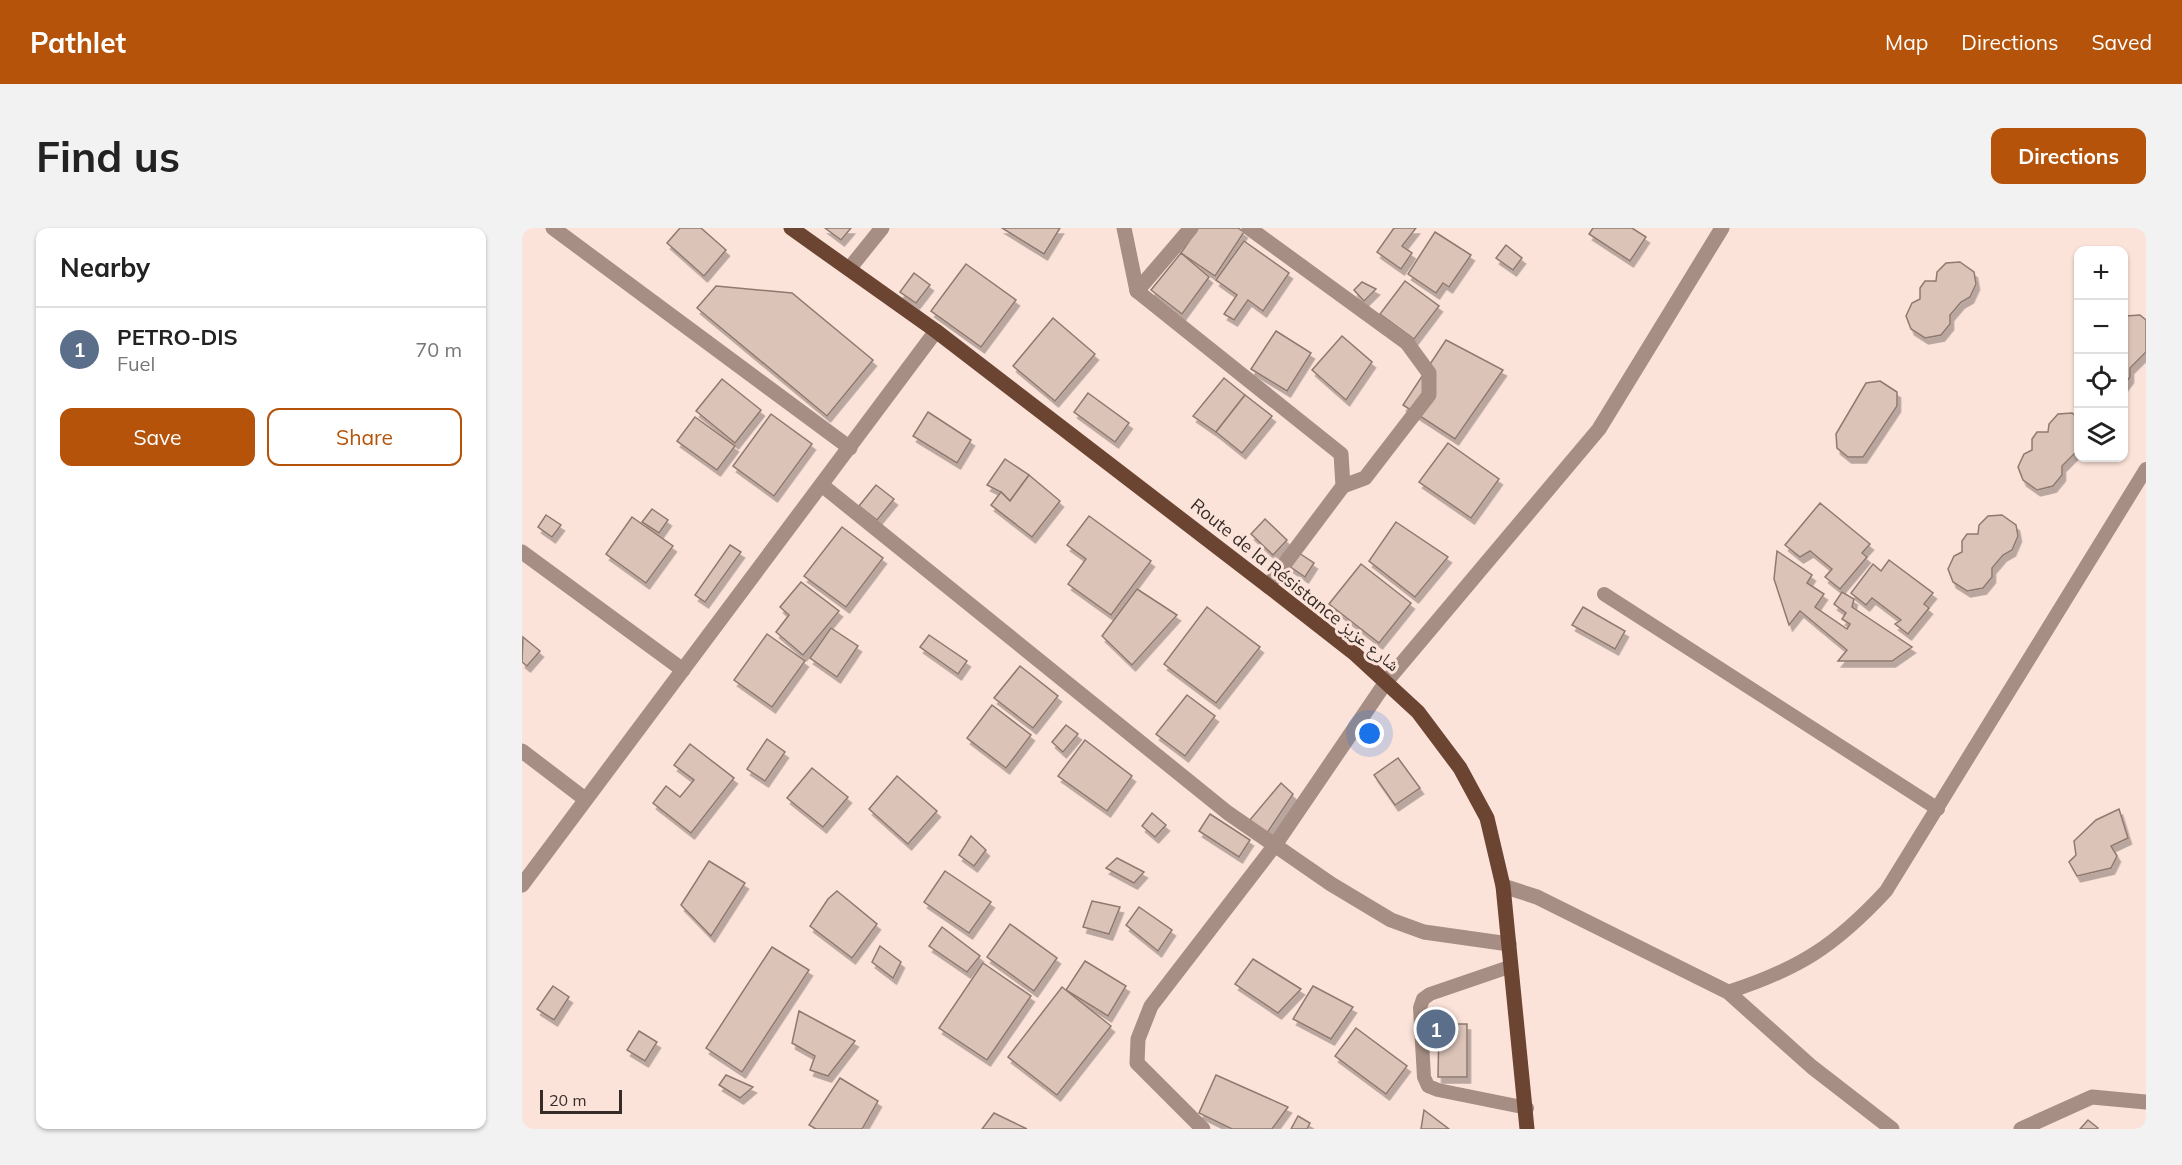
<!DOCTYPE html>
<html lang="en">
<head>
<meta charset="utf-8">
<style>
  :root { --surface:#fff; --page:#f2f2f2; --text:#222; --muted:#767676; --line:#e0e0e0; --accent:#b45309 }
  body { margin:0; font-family:Mulish,"Noto Naskh Arabic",sans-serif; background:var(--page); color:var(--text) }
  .controls { position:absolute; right:18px; top:18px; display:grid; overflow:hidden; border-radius:12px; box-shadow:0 2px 4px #0004 }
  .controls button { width:54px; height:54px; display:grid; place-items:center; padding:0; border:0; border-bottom:2px solid var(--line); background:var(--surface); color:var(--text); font:30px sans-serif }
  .scale { position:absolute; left:18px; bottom:15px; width:82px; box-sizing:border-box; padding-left:6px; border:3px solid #352c28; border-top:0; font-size:16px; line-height:21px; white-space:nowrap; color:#352c28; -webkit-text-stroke:4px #fce3d9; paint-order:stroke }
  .you { position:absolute; left:848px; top:506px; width:21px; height:21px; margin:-15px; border:4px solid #fff; border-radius:50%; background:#1a73e8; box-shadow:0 0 0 9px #1a73e833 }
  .badge { display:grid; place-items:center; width:39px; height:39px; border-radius:50%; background:var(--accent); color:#fff; font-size:20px; font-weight:700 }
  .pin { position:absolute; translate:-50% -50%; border:3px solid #fff; box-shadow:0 2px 6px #0006 }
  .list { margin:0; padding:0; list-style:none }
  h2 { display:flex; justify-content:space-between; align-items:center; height:78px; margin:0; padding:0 24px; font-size:26px }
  h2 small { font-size:20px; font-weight:400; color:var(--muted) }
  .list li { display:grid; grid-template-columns:39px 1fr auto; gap:18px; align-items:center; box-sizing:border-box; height:84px; padding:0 24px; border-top:2px solid var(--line) }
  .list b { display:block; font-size:22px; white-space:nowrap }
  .list p { margin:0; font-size:20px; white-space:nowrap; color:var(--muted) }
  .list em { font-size:20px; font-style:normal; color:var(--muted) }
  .actions { display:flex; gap:12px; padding:18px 24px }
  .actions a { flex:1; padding:14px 0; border:2px solid var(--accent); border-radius:12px; text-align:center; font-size:21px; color:var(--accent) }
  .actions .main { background:var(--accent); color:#fff }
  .icon { flex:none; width:33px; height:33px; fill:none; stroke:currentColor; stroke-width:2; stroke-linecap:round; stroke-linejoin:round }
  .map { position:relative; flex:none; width:1624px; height:901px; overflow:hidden; border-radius:12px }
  header { display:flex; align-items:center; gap:36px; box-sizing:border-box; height:84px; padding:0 30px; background:var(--accent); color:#fff }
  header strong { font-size:28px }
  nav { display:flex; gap:33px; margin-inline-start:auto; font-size:21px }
  .intro { display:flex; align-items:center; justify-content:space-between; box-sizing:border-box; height:144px; padding:0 36px }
  h1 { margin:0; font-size:42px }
  .button { padding:15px 27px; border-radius:12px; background:var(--accent); color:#fff; font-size:21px; font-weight:700 }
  main { display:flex; gap:36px; padding:0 36px }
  aside { flex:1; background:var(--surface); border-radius:12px; box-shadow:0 2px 4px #0004 }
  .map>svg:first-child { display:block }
  .building { fill:#dbc3b8; stroke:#8f796f; stroke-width:1.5; filter:url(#shadow) }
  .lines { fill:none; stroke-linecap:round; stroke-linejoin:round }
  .service { stroke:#a68e84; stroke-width:14 }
  .minor { stroke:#a68e84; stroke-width:15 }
  .primary { stroke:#6b4432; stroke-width:15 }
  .labels { text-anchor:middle; stroke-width:6; stroke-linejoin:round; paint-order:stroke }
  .street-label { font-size:18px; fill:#352c28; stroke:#fce3d9 }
</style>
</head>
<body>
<header>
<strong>Pathlet</strong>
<nav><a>Map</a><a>Directions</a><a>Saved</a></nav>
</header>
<div class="intro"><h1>Find us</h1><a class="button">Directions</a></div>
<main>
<aside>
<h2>Nearby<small></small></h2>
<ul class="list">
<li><span class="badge" style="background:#5c6f8a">1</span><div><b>PETRO-DIS</b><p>Fuel</p></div><em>70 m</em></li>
</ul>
<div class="actions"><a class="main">Save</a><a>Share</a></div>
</aside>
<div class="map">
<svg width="1624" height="901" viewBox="0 0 1624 901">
  <defs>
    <filter id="shadow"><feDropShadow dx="3.5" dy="6" stdDeviation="0" flood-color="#0004"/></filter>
  </defs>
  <rect width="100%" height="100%" fill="#fce3d9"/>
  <g class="building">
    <polygon points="158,0 179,0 204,22 182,48 145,15"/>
    <polygon points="303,0 329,0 319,12"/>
    <polygon points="480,0 538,0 522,26"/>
    <polygon points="676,0 716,0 722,4 693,48 659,25"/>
    <polygon points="872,0 894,0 880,18 890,25 879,41 855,24"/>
    <polygon points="1071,0 1110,0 1124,9 1108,33 1067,6"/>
    <polygon points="913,4 949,27 927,59 921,55 914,65 886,46"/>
    <polygon points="722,13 767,45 741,83 726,72 712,92 702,86 715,67 694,52"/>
    <polygon points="984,17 1000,30 991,42 974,30"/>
    <polygon points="659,25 687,49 660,86 629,62"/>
    <polygon points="1438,34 1452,44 1454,56 1448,69 1439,74 1428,87 1428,96 1419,107 1403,110 1389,101 1384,88 1390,75 1398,71 1398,60 1403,53 1414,53 1415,44 1424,35"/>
    <polygon points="444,36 494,72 459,119 409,83"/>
    <polygon points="392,45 408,57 394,75 378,64"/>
    <polygon points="883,53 917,78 892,111 858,86"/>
    <polygon points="840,54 854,61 842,73 832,62"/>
    <polygon points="194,58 270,65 351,132 305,188 175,80"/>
    <polygon points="1618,87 1624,92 1624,124 1608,140 1608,149 1602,157 1602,91 1604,88"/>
    <polygon points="531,90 573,126 533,173 491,138"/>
    <polygon points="754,103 789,125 765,163 729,141"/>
    <polygon points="820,108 850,134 824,172 790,142"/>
    <polygon points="924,112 981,142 933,211 881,177"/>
    <polygon points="702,150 723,167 694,204 671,188"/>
    <polygon points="200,151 239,182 213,215 174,183"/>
    <polygon points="1358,153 1375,164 1375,178 1341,229 1326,229 1315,220 1314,206 1344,155"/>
    <polygon points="566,165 607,195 593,214 552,184"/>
    <polygon points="723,167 750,188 720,225 694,204"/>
    <polygon points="406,184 449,212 435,235 391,208"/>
    <polygon points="1550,185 1556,190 1556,222 1540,238 1540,247 1531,258 1515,262 1501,252 1496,239 1502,226 1510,222 1510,211 1515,204 1526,204 1527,196 1536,186"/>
    <polygon points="249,186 290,216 252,268 211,238"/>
    <polygon points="173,189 213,218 195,242 155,213"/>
    <polygon points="926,215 977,251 949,290 897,254"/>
    <polygon points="483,231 507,247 488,273 479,264 465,257"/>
    <polygon points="507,247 538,273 510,309 469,277 479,264 488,273"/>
    <polygon points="354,257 372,271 355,292 337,278"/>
    <polygon points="1298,275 1348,316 1340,325 1345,329 1318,361 1303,349 1310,341 1288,323 1278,329 1263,317"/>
    <polygon points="130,281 146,292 137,305 120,294"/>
    <polygon points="24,287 39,297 30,309 16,299"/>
    <polygon points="1480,287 1494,297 1496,308 1490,322 1481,327 1470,340 1470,349 1461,360 1445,363 1431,354 1426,341 1432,328 1440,324 1440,313 1445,306 1456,306 1457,297 1466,288"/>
    <polygon points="567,288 629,333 589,387 546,356 564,331 545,317"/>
    <polygon points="110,289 151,318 124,355 84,326"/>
    <polygon points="743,291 765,312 751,327 729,306"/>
    <polygon points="874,294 926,329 893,369 847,333"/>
    <polygon points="320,299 361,330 324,379 282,348"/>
    <polygon points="208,317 219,324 183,374 173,367"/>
    <polygon points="1255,323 1290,347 1285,355 1302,366 1293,379 1325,401 1328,396 1320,391 1324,385 1312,376 1320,364 1332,371 1330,379 1390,419 1370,433 1316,433 1325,422 1278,383 1267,397 1252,351"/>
    <polygon points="777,325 792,335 783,349 767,338"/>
    <polygon points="1367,332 1411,365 1402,376 1407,380 1386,406 1373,396 1379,392 1350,370 1344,377 1329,365 1351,336 1359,343"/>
    <polygon points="839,336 889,375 857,415 807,376"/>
    <polygon points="279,354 317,383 281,427 254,404 267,387 258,379"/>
    <polygon points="615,361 655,387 610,437 580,408"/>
    <polygon points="685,379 738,419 694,475 642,436"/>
    <polygon points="1061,379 1103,403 1093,421 1050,397"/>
    <polygon points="309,400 336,418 315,449 288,430"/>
    <polygon points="245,406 283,433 250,479 212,452"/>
    <polygon points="407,407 445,433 436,446 398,419"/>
    <polygon points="1,409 18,423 5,438 0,434"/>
    <polygon points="498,438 536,468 511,500 472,470"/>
    <polygon points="665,467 693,488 663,528 634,506"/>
    <polygon points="470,477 509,507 484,540 445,510"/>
    <polygon points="544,497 556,506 541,524 530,514"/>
    <polygon points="245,511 263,524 243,553 225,541"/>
    <polygon points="563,512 610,548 585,583 536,548"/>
    <polygon points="168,516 212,550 169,605 131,575 144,558 158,569 172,552 152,537"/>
    <polygon points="876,530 898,560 873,577 852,547"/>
    <polygon points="290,540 326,569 301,599 265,570"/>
    <polygon points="375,548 415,583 386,616 347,581"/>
    <polygon points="759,555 771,566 745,605 727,593"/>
    <polygon points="1597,581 1606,610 1589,618 1595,628 1589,640 1555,648 1547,634 1554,627 1552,613 1574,592"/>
    <polygon points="630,585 644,597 633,609 620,598"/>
    <polygon points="688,586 728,612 717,629 677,603"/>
    <polygon points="449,608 464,622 452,638 437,627"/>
    <polygon points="595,630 622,644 612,655 584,640"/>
    <polygon points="187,633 223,655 189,708 159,677"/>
    <polygon points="423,643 469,674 447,705 402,674"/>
    <polygon points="315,663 355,696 330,730 288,698 306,671"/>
    <polygon points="570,673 598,679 587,706 561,699"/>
    <polygon points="617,679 650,702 636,723 604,697"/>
    <polygon points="488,696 535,730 512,763 465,729"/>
    <polygon points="420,699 458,728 445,744 407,718"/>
    <polygon points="358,718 379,734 371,750 350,734"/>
    <polygon points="250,719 287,742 220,844 184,820"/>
    <polygon points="731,731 779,761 756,785 713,756"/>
    <polygon points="563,733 604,758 586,788 544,762"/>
    <polygon points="461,735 509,768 465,832 417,800"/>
    <polygon points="31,758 47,769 32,792 15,781"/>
    <polygon points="791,758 831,779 809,811 771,791"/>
    <polygon points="540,759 589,798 535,867 486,829"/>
    <polygon points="277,783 333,813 306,848 288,842 293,828 270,815"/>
    <polygon points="917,796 945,796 945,849 916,849"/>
    <polygon points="834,800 885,838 864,866 813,828"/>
    <polygon points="117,803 135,814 123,833 105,822"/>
    <polygon points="204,847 231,859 218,870 197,857"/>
    <polygon points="694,847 766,879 750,901 710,901 677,885"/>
    <polygon points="318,850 356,873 340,901 294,901 287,897"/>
    <polygon points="902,882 927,901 899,901"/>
    <polygon points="472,885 505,901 460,901"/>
    <polygon points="776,888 788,895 785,901 769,901"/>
    <polygon points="1566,892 1576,900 1575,901 1558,901"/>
  </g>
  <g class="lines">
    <g class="service">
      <polyline points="1082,366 1416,581"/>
      <polyline points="987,739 908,766 901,771 898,780 902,849 906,858 916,862 1005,880"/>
      <path d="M1206 764C1277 741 1313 718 1364 663L1624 241"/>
    </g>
    <g class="minor">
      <polyline points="31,0 328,220"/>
      <polyline points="602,0 615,63 819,226 821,258 746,358"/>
      <polyline points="727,0 885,115 907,145 907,167 843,250 821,258"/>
      <polyline points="327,41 360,0"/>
      <polyline points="615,63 669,0"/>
      <polyline points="301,258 706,585 809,656 869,692 902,704 987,716"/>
      <polyline points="0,324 161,442"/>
      <polyline points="0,523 63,571"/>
      <polyline points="0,657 414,103"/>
      <polyline points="981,658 1015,669 1206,764 1290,839 1370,901"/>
      <polyline points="681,901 615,835 616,811 629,778 753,617 864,454 1077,201 1200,0"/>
      <polyline points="1499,901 1570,869 1624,874"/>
    </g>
    <polyline class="primary" points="269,0 414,103 746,358 832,425 896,484 938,540 965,590 981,658 1005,901"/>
  </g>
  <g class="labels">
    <g class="street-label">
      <text transform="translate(773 357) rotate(39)" y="6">Route de la Résistance شارع عزيز</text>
    </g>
  </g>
</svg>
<div class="controls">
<button>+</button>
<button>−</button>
<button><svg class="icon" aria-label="locate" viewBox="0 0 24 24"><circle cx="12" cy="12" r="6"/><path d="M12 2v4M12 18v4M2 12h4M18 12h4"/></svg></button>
<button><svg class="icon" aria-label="layers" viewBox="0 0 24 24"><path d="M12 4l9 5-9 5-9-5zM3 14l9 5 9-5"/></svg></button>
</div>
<div class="scale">20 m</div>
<div class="you"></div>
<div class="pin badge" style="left:914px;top:801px;background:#5c6f8a">1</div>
</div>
</main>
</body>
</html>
